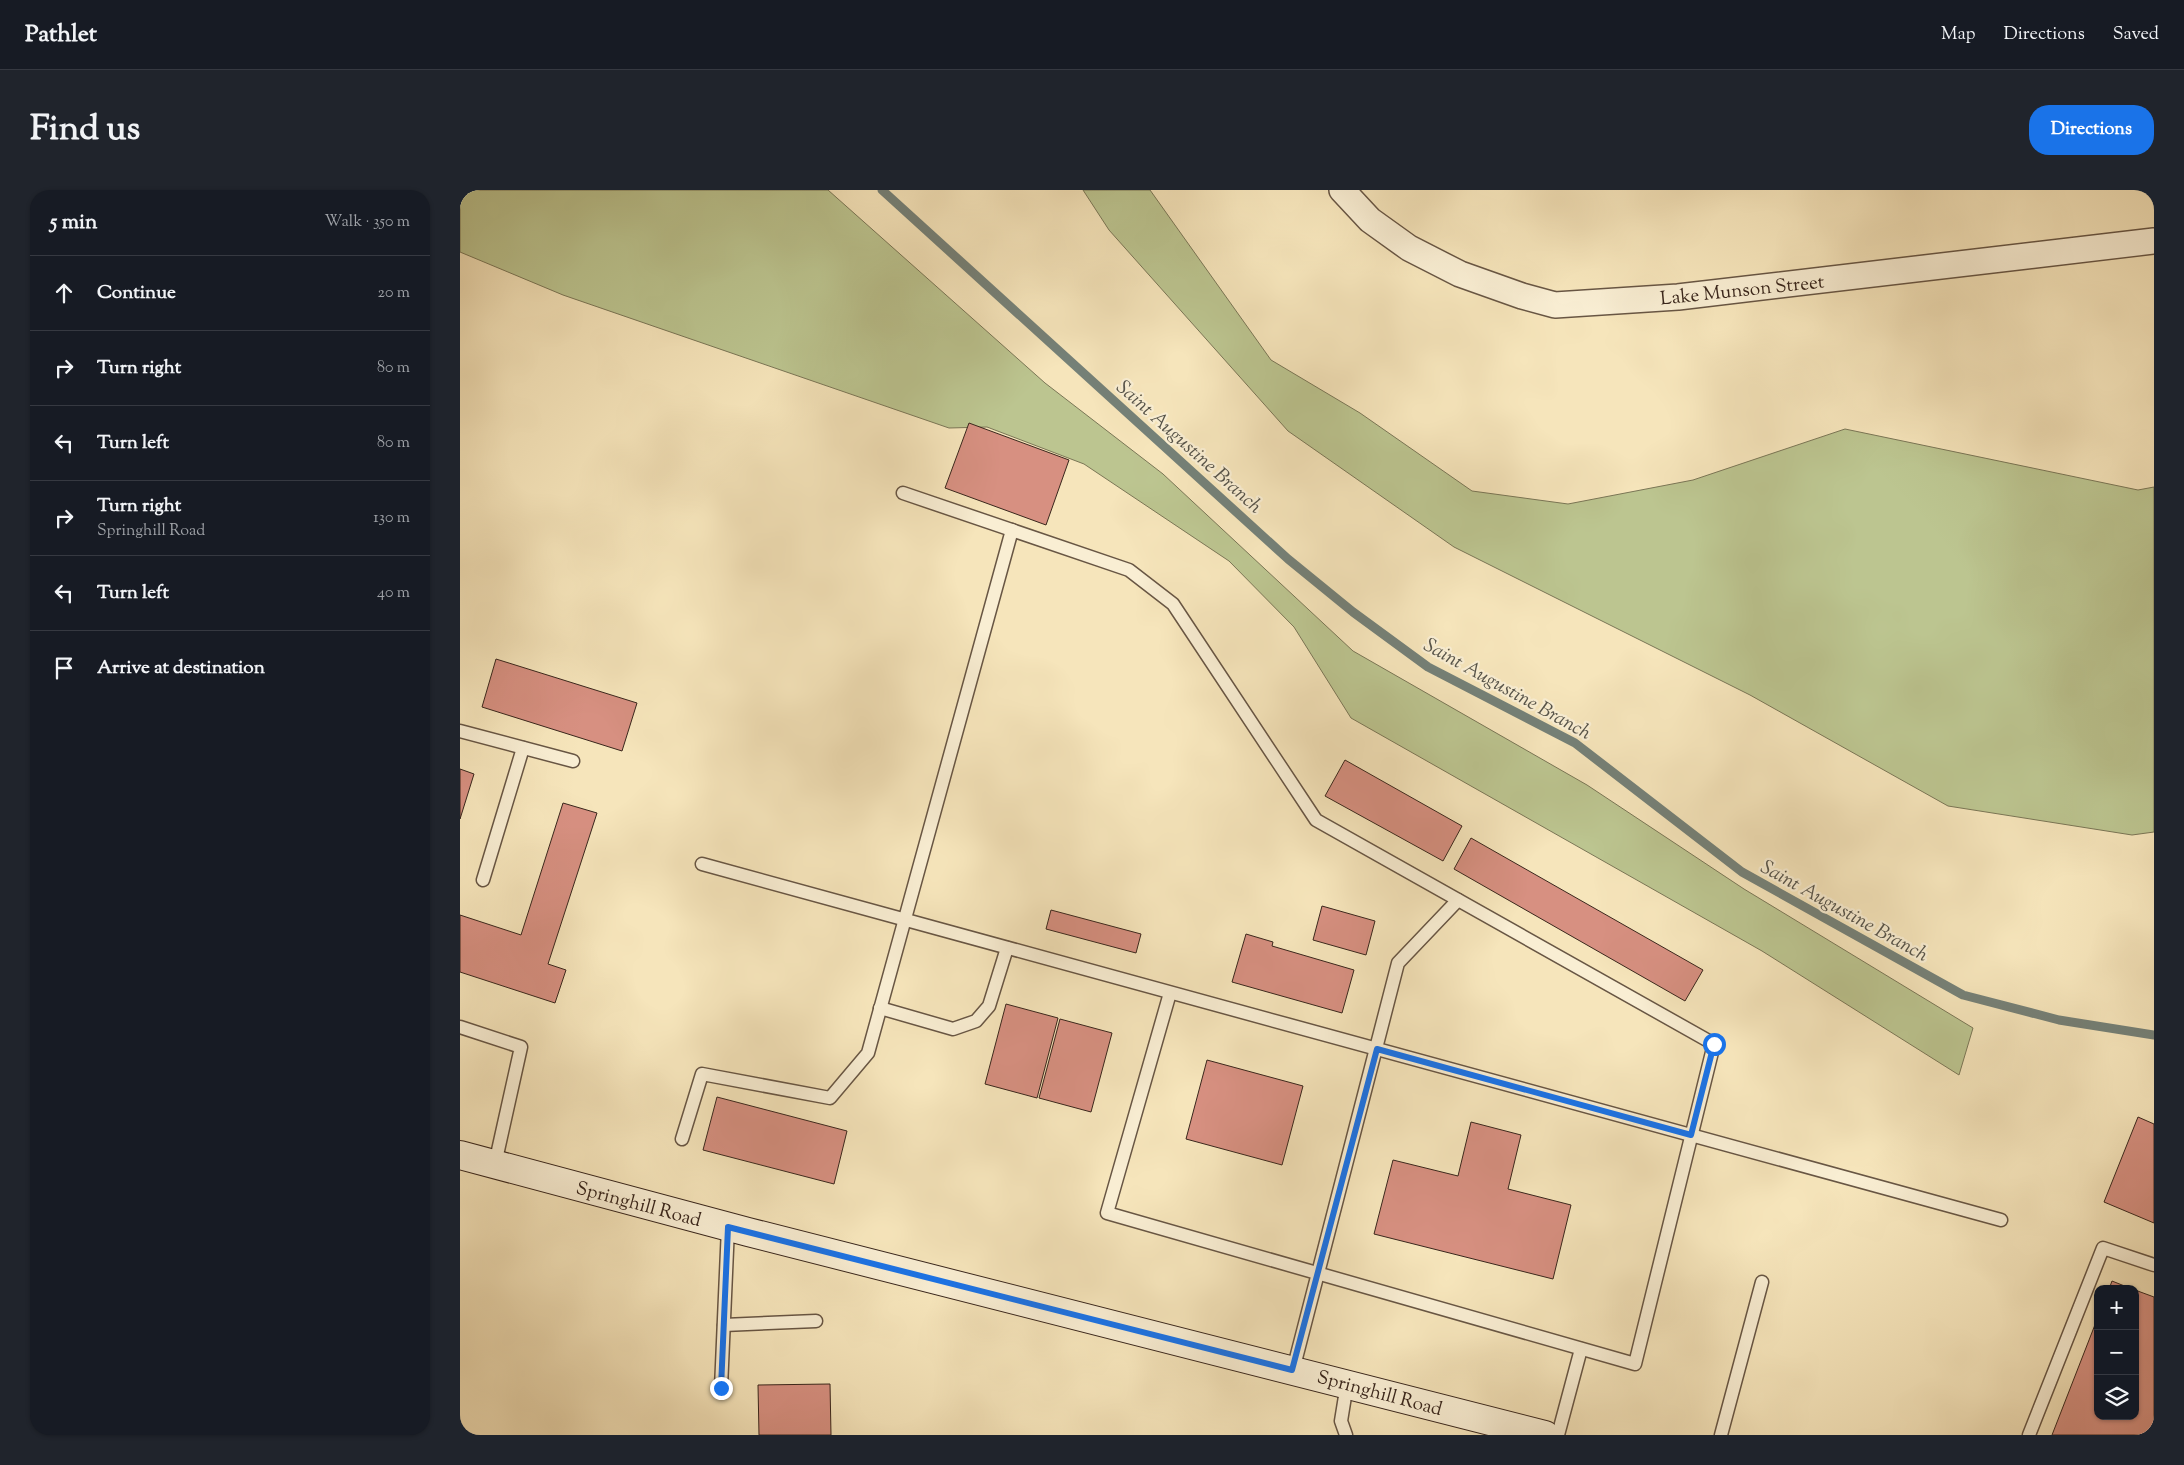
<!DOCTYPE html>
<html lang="en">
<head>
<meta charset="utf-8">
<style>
  :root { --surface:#171b24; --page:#20242c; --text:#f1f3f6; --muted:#9ea1a6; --line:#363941; --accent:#1a73e8 }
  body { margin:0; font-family:"Sorts Mill Goudy",serif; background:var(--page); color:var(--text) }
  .controls { position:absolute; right:15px; bottom:15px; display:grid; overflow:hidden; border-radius:10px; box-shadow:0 1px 4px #0004 }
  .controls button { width:45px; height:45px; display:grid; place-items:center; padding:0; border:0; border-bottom:1px solid var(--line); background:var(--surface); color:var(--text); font:25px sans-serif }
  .stop { position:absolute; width:15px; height:15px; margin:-11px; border:4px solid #1a73e8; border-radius:50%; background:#fff }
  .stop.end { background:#1a73e8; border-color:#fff; box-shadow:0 1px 5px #0008 }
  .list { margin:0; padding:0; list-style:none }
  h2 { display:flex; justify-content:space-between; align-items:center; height:65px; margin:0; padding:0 20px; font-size:21px }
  h2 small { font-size:16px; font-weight:400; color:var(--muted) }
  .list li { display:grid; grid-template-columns:32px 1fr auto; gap:15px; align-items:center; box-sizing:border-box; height:75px; padding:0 20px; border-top:1px solid var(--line) }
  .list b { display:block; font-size:19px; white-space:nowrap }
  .list p { margin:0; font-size:16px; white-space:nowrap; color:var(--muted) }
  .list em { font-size:16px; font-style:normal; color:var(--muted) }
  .icon { flex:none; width:28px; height:28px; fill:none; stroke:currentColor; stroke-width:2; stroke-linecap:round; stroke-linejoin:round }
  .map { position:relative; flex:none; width:1694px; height:1245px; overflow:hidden; border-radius:20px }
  header { display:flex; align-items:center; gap:30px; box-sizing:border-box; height:70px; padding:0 25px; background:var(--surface); border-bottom:1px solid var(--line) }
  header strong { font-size:24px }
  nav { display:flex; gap:28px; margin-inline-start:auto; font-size:18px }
  .intro { display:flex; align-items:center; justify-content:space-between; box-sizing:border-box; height:120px; padding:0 30px }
  h1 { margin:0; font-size:35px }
  .button { padding:12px 22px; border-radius:20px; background:var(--accent); color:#fff; font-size:18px; font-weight:700 }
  main { display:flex; gap:30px; padding:0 30px }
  aside { flex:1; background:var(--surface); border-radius:20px; box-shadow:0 1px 4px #0004 }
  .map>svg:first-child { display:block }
  .green { fill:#bcc590; stroke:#7a7656 }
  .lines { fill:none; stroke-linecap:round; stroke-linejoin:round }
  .stream { stroke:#758178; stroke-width:9 }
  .building { fill:#d79081; stroke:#39261c }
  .lane-casing { stroke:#685644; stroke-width:15 }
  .street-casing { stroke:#685644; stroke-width:28 }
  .secondary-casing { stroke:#39261c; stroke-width:30 }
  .lane { stroke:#f9eed3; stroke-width:12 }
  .street { stroke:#f9eed3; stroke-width:25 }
  .secondary { stroke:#f9eed3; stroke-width:28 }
  .route { stroke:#1a73e8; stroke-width:6 }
  .labels { text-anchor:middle; stroke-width:4.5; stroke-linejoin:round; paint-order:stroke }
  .street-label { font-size:19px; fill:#39261c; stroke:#f9eed3 }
  .water-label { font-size:20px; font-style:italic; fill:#57544a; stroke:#f9eed3 }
</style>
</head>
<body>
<header>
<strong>Pathlet</strong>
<nav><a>Map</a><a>Directions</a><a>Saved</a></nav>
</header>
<div class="intro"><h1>Find us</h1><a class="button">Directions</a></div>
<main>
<aside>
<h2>5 min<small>Walk · 350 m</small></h2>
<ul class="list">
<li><svg class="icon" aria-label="ahead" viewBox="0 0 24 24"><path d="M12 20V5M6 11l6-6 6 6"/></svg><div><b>Continue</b></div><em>20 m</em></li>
<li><svg class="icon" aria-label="right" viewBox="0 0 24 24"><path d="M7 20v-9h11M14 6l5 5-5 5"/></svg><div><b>Turn right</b></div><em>80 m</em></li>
<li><svg class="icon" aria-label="left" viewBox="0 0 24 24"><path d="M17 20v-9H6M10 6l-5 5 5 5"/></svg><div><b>Turn left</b></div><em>80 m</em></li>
<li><svg class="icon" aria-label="right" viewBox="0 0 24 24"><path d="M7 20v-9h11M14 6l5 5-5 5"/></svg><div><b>Turn right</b><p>Springhill Road</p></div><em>130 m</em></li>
<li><svg class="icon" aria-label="left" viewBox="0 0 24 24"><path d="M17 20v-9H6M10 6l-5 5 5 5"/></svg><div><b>Turn left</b></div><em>40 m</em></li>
<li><svg class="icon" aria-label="arrive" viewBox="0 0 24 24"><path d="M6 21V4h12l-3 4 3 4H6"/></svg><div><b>Arrive at destination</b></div></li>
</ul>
</aside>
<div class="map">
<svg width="1694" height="1245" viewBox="0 0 1694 1245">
  <rect width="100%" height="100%" fill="#f6e5bb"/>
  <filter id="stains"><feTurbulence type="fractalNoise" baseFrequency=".004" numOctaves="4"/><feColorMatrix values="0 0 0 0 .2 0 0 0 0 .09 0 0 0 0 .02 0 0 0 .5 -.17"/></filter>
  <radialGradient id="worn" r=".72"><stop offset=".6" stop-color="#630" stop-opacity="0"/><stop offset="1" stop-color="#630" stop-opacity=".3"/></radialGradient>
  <g class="green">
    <polygon points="0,0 368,0 585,193 703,284 893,461 1127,595 1284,699 1513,838 1499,885 1302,761 891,528 834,437 769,371 624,274 527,237 489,238 103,105 0,62"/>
    <polygon points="623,0 690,0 811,170 900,223 1012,301 1108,314 1233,290 1385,239 1678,300 1694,297 1694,642 1672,645 1488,616 1290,505 994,357 828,241 649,40"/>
  </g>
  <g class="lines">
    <polyline class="stream" points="422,0 828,369 893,422 968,477 1115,553 1282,682 1503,805 1599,830 1694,845"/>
  </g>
  <g class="building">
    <polygon points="509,233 609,270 586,335 485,298"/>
    <polygon points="36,469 177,513 162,561 22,517"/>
    <polygon points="885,570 1002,636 983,671 865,606"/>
    <polygon points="0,579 14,584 0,629"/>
    <polygon points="103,613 137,623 88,774 106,780 95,813 0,782 0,725 61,745"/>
    <polygon points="1011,648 1243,780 1225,811 994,679"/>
    <polygon points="862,716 915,731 906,765 853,750"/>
    <polygon points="591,720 681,744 676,763 586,739"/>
    <polygon points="786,744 813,752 812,756 894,780 882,823 772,792"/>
    <polygon points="546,814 598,828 577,908 525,894"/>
    <polygon points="600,829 652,843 631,922 579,908"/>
    <polygon points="747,870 843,896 822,975 726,949"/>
    <polygon points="257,907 387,941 374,994 243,960"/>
    <polygon points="1678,927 1694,934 1694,1033 1644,1012"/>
    <polygon points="1011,932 1061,945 1048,999 1111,1015 1093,1089 914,1044 933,970 998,986"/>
    <polygon points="1652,1091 1672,1099 1649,1099"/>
    <polygon points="1675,1100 1694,1107 1694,1245 1592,1245 1638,1127 1638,1226 1675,1226"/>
    <polygon points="370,1194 371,1245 299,1245 298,1195"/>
  </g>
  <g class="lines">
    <g class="lane-casing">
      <g id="lane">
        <polyline points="443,303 669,380 713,414 856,630 1254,854 1175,1174 647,1023 710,803"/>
        <polyline points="0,541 113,571"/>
        <polyline points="242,674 1541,1030"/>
        <polyline points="23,690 63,558"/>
        <polyline points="420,818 493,839 516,831 529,816 547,758"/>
        <polyline points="0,837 61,857 35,974"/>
        <polyline points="222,949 242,884 370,908 408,863 552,340"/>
        <polyline points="264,1135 356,1131"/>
        <polyline points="833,1180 938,773 998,710"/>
        <polyline points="261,1198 268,1037"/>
        <polyline points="886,1245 881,1231 887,1194"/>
        <polyline points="1098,1245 1121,1159"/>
        <polyline points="1261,1245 1302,1092"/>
        <polyline points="1569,1245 1643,1058 1694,1075"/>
      </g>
    </g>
    <g class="street-casing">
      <polyline id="street" points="882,0 910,30 949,58 1000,84 1062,106 1095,115 1218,107 1694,51"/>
    </g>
    <g class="secondary-casing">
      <polyline id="secondary" points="0,965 288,1042 1085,1245"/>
    </g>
    <use href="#lane" class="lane"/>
    <use href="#street" class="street"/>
    <use href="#secondary" class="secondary"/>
  </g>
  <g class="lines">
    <polyline class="route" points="261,1198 268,1037 832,1180 917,859 1231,945 1254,854"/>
  </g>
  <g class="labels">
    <g class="street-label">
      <text transform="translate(1282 99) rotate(-6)" y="7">Lake Munson Street</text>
      <text transform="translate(179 1013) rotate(15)" y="7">Springhill Road</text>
      <text transform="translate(920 1202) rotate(15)" y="7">Springhill Road</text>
    </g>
    <g class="water-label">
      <text transform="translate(730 256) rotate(42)" y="7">Saint Augustine Branch</text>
      <text transform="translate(1048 498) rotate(29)" y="7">Saint Augustine Branch</text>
      <text transform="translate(1385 720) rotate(29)" y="7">Saint Augustine Branch</text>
    </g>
  </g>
  <rect width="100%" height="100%" filter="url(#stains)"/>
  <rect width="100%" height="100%" fill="url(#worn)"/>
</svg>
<div class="controls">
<button>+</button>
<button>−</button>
<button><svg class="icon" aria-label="layers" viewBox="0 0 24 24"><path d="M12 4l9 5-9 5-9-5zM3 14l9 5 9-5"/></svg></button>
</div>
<div class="stop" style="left:1254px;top:854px"></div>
<div class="stop end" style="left:261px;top:1198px"></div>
</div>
</main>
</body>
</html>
